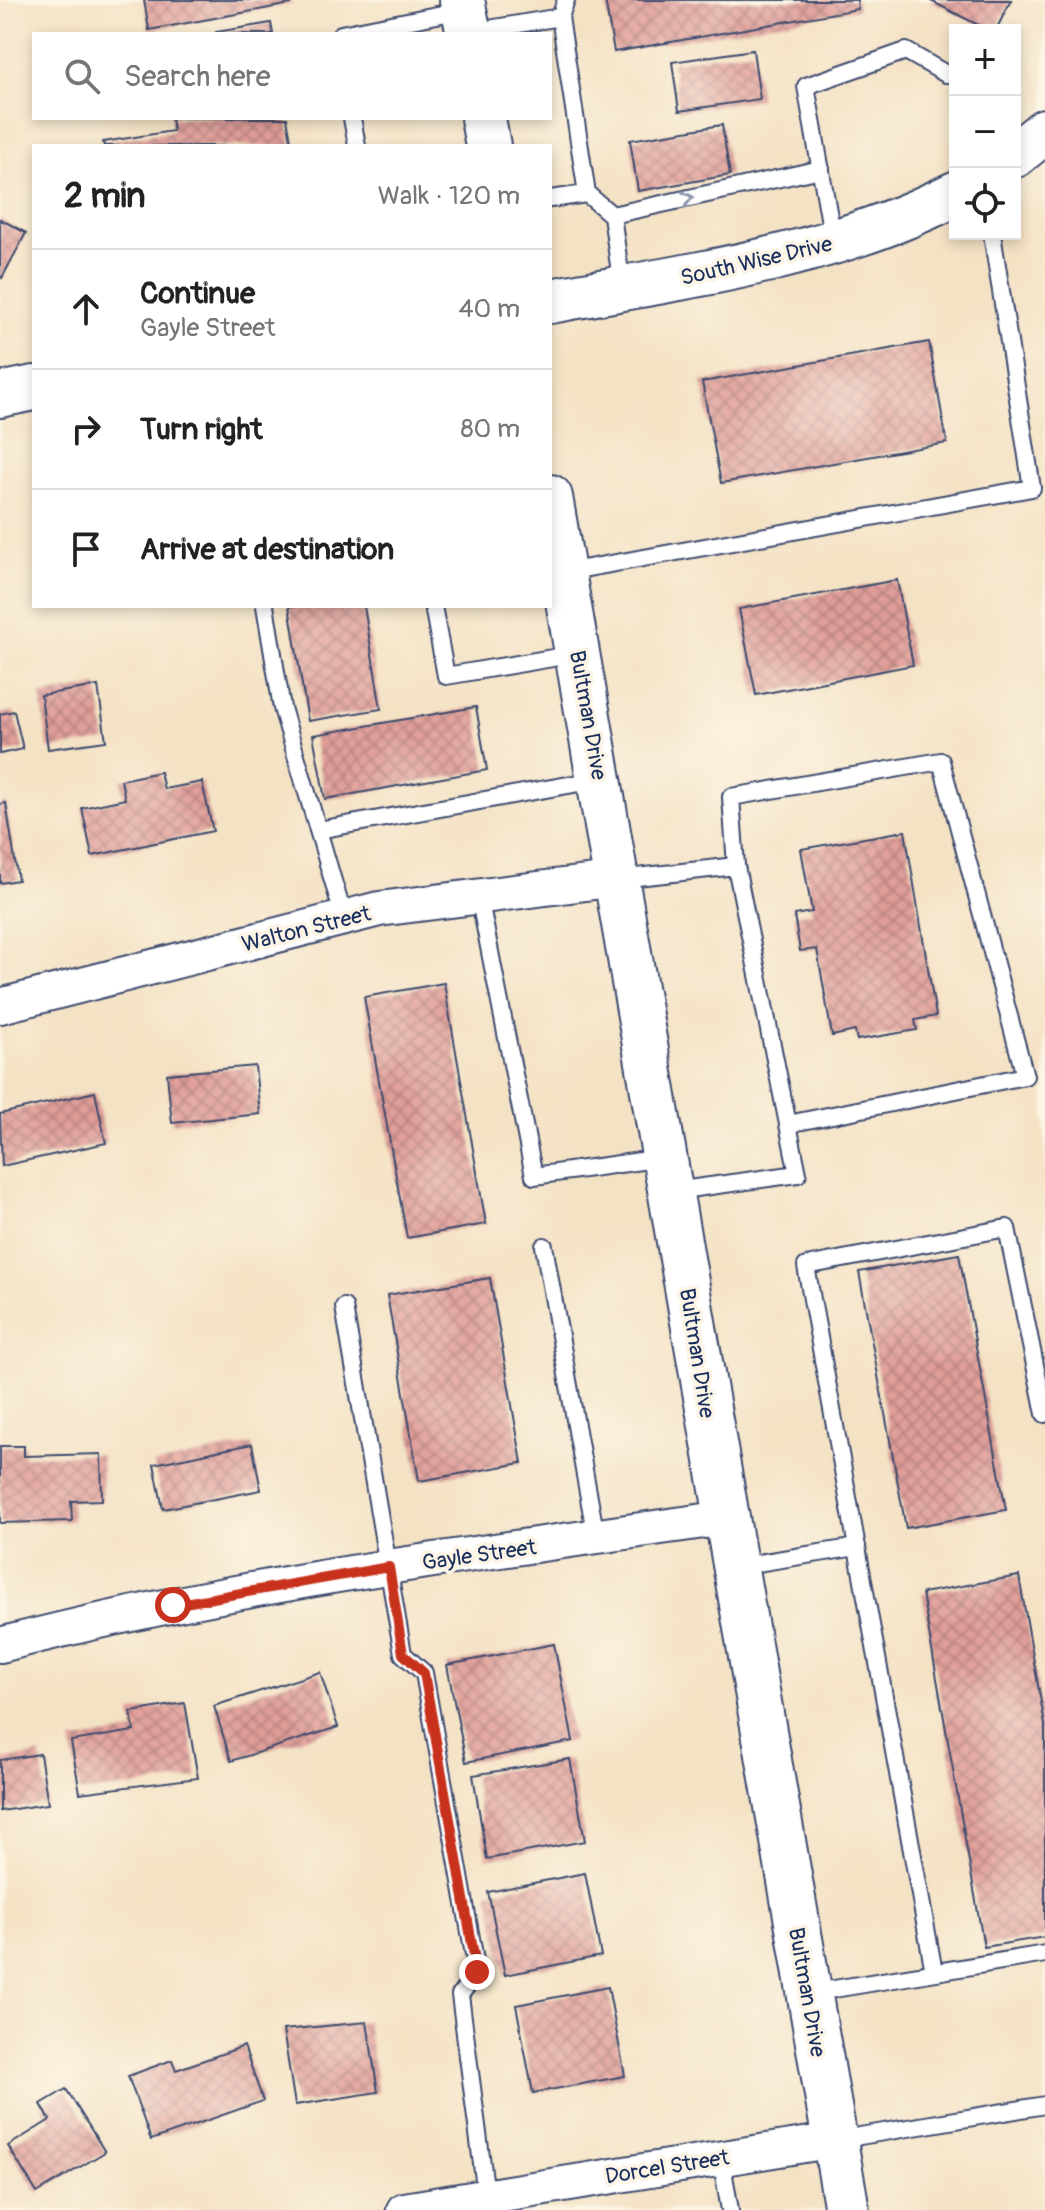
<!DOCTYPE html>
<html lang="en">
<head>
<meta charset="utf-8">
<style>
  :root { --surface:#fff; --page:#f6f6f6; --text:#222; --muted:#767676; --line:#e0e0e0 }
  body { margin:0; font-family:Pangolin,sans-serif; background:var(--page); color:var(--text) }
  .controls { position:absolute; right:24px; top:24px; display:grid; overflow:hidden; border-radius:0px; box-shadow:0 4px 12px #0003 }
  .controls button { width:72px; height:72px; display:grid; place-items:center; padding:0; border:0; border-bottom:2px solid var(--line); background:var(--surface); color:var(--text); font:40px sans-serif }
  .stop { position:absolute; width:24px; height:24px; margin:-18px; border:6px solid #c8321e; border-radius:50%; background:#fff }
  .stop.end { background:#c8321e; border-color:#fff; box-shadow:0 2px 8px #0008 }
  .list { margin:0; padding:0; list-style:none }
  h2 { display:flex; justify-content:space-between; align-items:center; height:104px; margin:0; padding:0 32px; font-size:34px }
  h2 small { font-size:26px; font-weight:400; color:var(--muted) }
  .list li { display:grid; grid-template-columns:52px 1fr auto; gap:24px; align-items:center; box-sizing:border-box; height:120px; padding:0 32px; border-top:2px solid var(--line) }
  .list b { display:block; font-size:30px; white-space:nowrap }
  .list p { margin:0; font-size:26px; white-space:nowrap; color:var(--muted) }
  .list em { font-size:26px; font-style:normal; color:var(--muted) }
  .icon { flex:none; width:44px; height:44px; fill:none; stroke:currentColor; stroke-width:2; stroke-linecap:round; stroke-linejoin:round }
  .map { position:relative; flex:none; width:1045px; height:2210px; overflow:hidden }
  .search { position:absolute; background:var(--surface); box-shadow:0 4px 12px #0003; left:32px; top:32px; width:520px; height:88px; display:flex; align-items:center; gap:20px; box-sizing:border-box; padding:0 28px; border-radius:0px; color:var(--muted); font-size:30px }
  .panel { position:absolute; background:var(--surface); box-shadow:0 4px 12px #0003; left:32px; top:144px; width:520px; height:464px; border-radius:0px }
  .map>svg:first-child { display:block }
  .building { fill:url(#building-cross-hatch) }
  .lines { fill:none; stroke-linecap:round; stroke-linejoin:round }
  .lane-casing { stroke:#3c4a6d; stroke-width:20 }
  .street-casing { stroke:#3c4a6d; stroke-width:38 }
  .secondary-casing { stroke:#3c4a6d; stroke-width:48 }
  .highway-casing { stroke:#3c4a6d; stroke-width:48 }
  .lane { stroke:#fff; stroke-width:16 }
  .street { stroke:#fff; stroke-width:34 }
  .secondary { stroke:#fff; stroke-width:44 }
  .highway { stroke:#fff; stroke-width:44 }
  .oneway { stroke:#8d97ae }
  .route { stroke:#c8321e; stroke-width:10 }
  .labels { text-anchor:middle; stroke-width:7; stroke-linejoin:round; paint-order:stroke }
  .street-label { font-size:22px; fill:#1b2f5e; stroke:#fcf5e5 }
</style>
</head>
<body>
<div class="map">
<svg width="1045" height="2210" viewBox="0 0 1045 2210">
  <defs>
    <pattern id="building-cross-hatch" width="8" height="8" patternUnits="userSpaceOnUse" patternTransform="scale(2)"><rect width="8" height="8" fill="#e19e99"/><path d="M0 0l8 8M0 8l8-8" fill="none" stroke="#b68180"/></pattern>
  </defs>
  <rect width="100%" height="100%" fill="#fcf5e5"/>
  <filter id="ink" filterUnits="userSpaceOnUse"><feTurbulence type="fractalNoise" baseFrequency=".0125" numOctaves="2"/><feDisplacementMap in="SourceGraphic" scale="16" xChannelSelector="R" yChannelSelector="G"/><feConvolveMatrix kernelMatrix="1 2 1 2 8 2 1 2 1" color-interpolation-filters="sRGB"/></filter>
  <filter id="wash" filterUnits="userSpaceOnUse"><feTurbulence type="fractalNoise" baseFrequency=".006" numOctaves="4" result="noise"/><feDisplacementMap in="SourceGraphic" scale="32" xChannelSelector="R" yChannelSelector="G"/><feGaussianBlur stdDeviation="1.8" result="paint"/><feColorMatrix in="noise" values="0 0 0 0 0 0 0 0 0 0 0 0 0 0 0 0 0 1.4 0 .05"/><feComposite in="paint" operator="in"/></filter>
  <g filter="url(#wash)">
    <rect width="100%" height="100%" fill="#f4e2c5"/>
    <g id="blocks">
      <g class="building">
        <polygon points="144,0 290,0 291,4 149,30"/>
        <polygon points="605,0 857,0 858,9 614,52"/>
        <polygon points="929,0 1011,0 996,30 988,30"/>
        <polygon points="271,23 273,34 216,34 216,32"/>
        <polygon points="753,50 760,99 679,111 672,62"/>
        <polygon points="171,118 287,118 292,146 104,146 103,142 173,131"/>
        <polygon points="722,125 730,175 638,191 630,140"/>
        <polygon points="0,219 26,233 2,278 0,276"/>
        <polygon points="929,342 947,443 721,483 702,382"/>
        <polygon points="897,580 913,665 756,695 739,609"/>
        <polygon points="289,606 364,606 381,709 308,721"/>
        <polygon points="98,686 106,741 48,749 41,695"/>
        <polygon points="476,707 487,770 325,799 313,735"/>
        <polygon points="14,711 23,749 0,754 0,714"/>
        <polygon points="160,772 164,789 202,782 213,831 92,856 82,808 125,799 121,780"/>
        <polygon points="6,803 18,880 0,883 0,804"/>
        <polygon points="905,831 936,1016 915,1020 917,1030 857,1040 855,1031 832,1036 817,949 800,951 794,915 812,912 801,849"/>
        <polygon points="444,983 486,1224 407,1238 364,997"/>
        <polygon points="255,1066 260,1114 172,1123 167,1074"/>
        <polygon points="95,1092 106,1143 2,1166 0,1114"/>
        <polygon points="959,1254 1006,1510 906,1528 859,1272"/>
        <polygon points="490,1278 522,1463 419,1481 387,1295"/>
        <polygon points="252,1444 261,1490 163,1509 154,1464"/>
        <polygon points="0,1446 24,1446 24,1456 101,1454 102,1500 71,1501 72,1521 0,1523"/>
        <polygon points="1019,1576 1045,1725 1045,1937 984,1947 922,1593"/>
        <polygon points="554,1644 573,1741 466,1762 447,1665"/>
        <polygon points="320,1672 338,1727 231,1761 214,1706"/>
        <polygon points="185,1703 198,1778 80,1793 71,1741 134,1731 131,1712"/>
        <polygon points="40,1754 48,1804 0,1811 0,1760"/>
        <polygon points="570,1759 585,1841 487,1859 473,1775"/>
        <polygon points="585,1873 601,1956 505,1975 488,1892"/>
        <polygon points="608,1987 625,2076 533,2093 516,2005"/>
        <polygon points="367,2022 378,2092 295,2105 283,2030"/>
        <polygon points="244,2046 263,2101 151,2140 128,2076 172,2060 176,2070"/>
        <polygon points="66,2089 105,2152 37,2193 8,2146 50,2120 41,2104"/>
      </g>
    </g>
  </g>
  <g filter="url(#ink)">
    <use href="#blocks" fill-opacity="0" stroke="#3c4a6d" stroke-width="2"/>
    <g class="lines">
      <g class="lane-casing">
        <g id="lane">
          <polyline points="560,17 566,0"/>
          <polyline points="471,32 560,17 587,194 550,199"/>
          <polyline points="341,34 462,10"/>
          <polyline points="352,118 357,146"/>
          <polyline points="587,194 612,215 622,287"/>
          <polyline points="612,215 821,169"/>
          <polyline points="833,240 806,86 906,51 946,74"/>
          <polyline points="566,572 1032,488 992,234"/>
          <polyline points="265,606 282,708 344,918"/>
          <polyline points="433,606 446,676 576,654"/>
          <polyline points="318,830 596,780"/>
          <polyline points="736,866 731,797 941,761 1025,1076 788,1124"/>
          <polyline points="619,879 736,866 798,1174 674,1191"/>
          <polyline points="479,896 534,1176 662,1158"/>
          <polyline points="544,1246 596,1537"/>
          <polyline points="344,1307 403,1654 424,1673 477,1972 460,1995 486,2195"/>
          <polyline points="739,1566 857,1547"/>
          <polyline points="934,1972 806,1266 1007,1228 1045,1414"/>
          <polyline points="810,1993 1045,1954"/>
          <polyline points="836,2140 1045,2105"/>
          <polyline points="721,2158 730,2210"/>
        </g>
      </g>
      <g class="street-casing">
        <g id="street">
          <polyline points="0,1006 379,909 618,879"/>
          <path d="M0 1645C237 1583 482 1553 725 1518"/>
          <polyline points="404,2210 835,2140"/>
        </g>
      </g>
      <g class="secondary-casing">
        <g id="secondary">
          <polyline points="1015,155 1045,131"/>
          <path d="M550 301C687 276 829 258 955 194"/>
          <polyline points="0,395 34,388"/>
        </g>
      </g>
      <g class="highway-casing">
        <g id="highway">
          <polyline points="462,0 469,34"/>
          <polyline points="483,118 488,146"/>
          <polyline points="550,497 847,2210"/>
        </g>
      </g>
      <use href="#lane" class="lane"/>
      <use href="#street" class="street"/>
      <use href="#secondary" class="secondary"/>
      <use href="#highway" class="highway"/>
    </g>
    <defs><path id="oneway-chevron" d="M-2-3.5L2.5 0L-2 3.5" fill="none" stroke-width="1.6" stroke-linecap="round" stroke-linejoin="round" transform="scale(2)"/></defs>
    <use class="oneway" href="#oneway-chevron" transform="translate(688 198) rotate(-12)"/>
  </g>
  <g class="lines" filter="url(#ink)">
    <polyline class="route" points="173,1605 389,1567 403,1654 424,1673 477,1972"/>
  </g>
  <g class="labels">
    <g class="street-label">
      <text transform="translate(756 260) rotate(-13)" y="8">South Wise Drive</text>
      <text transform="translate(589 715) rotate(80)" y="8">Bultman Drive</text>
      <text transform="translate(306 928) rotate(-14)" y="8">Walton Street</text>
      <text transform="translate(698 1353) rotate(81)" y="8">Bultman Drive</text>
      <text transform="translate(479 1554) rotate(-8)" y="8">Gayle Street</text>
      <text transform="translate(808 1992) rotate(80)" y="8">Bultman Drive</text>
      <text transform="translate(667 2166) rotate(-9)" y="8">Dorcel Street</text>
    </g>
  </g>
</svg>
<div class="controls">
<button>+</button>
<button>−</button>
<button><svg class="icon" aria-label="locate" viewBox="0 0 24 24"><circle cx="12" cy="12" r="6"/><path d="M12 2v4M12 18v4M2 12h4M18 12h4"/></svg></button>
</div>
<div class="stop" style="left:173px;top:1605px"></div>
<div class="stop end" style="left:477px;top:1972px"></div>
<div class="search"><svg class="icon" aria-label="search" viewBox="0 0 24 24"><circle cx="10" cy="10" r="6"/><path d="M15 15l6 6"/></svg>Search here</div>
<section class="panel">
<h2>2 min<small>Walk · 120 m</small></h2>
<ul class="list">
<li><svg class="icon" aria-label="ahead" viewBox="0 0 24 24"><path d="M12 20V5M6 11l6-6 6 6"/></svg><div><b>Continue</b><p>Gayle Street</p></div><em>40 m</em></li>
<li><svg class="icon" aria-label="right" viewBox="0 0 24 24"><path d="M7 20v-9h11M14 6l5 5-5 5"/></svg><div><b>Turn right</b></div><em>80 m</em></li>
<li><svg class="icon" aria-label="arrive" viewBox="0 0 24 24"><path d="M6 21V4h12l-3 4 3 4H6"/></svg><div><b>Arrive at destination</b></div></li>
</ul>
</section>
</div>
</body>
</html>
